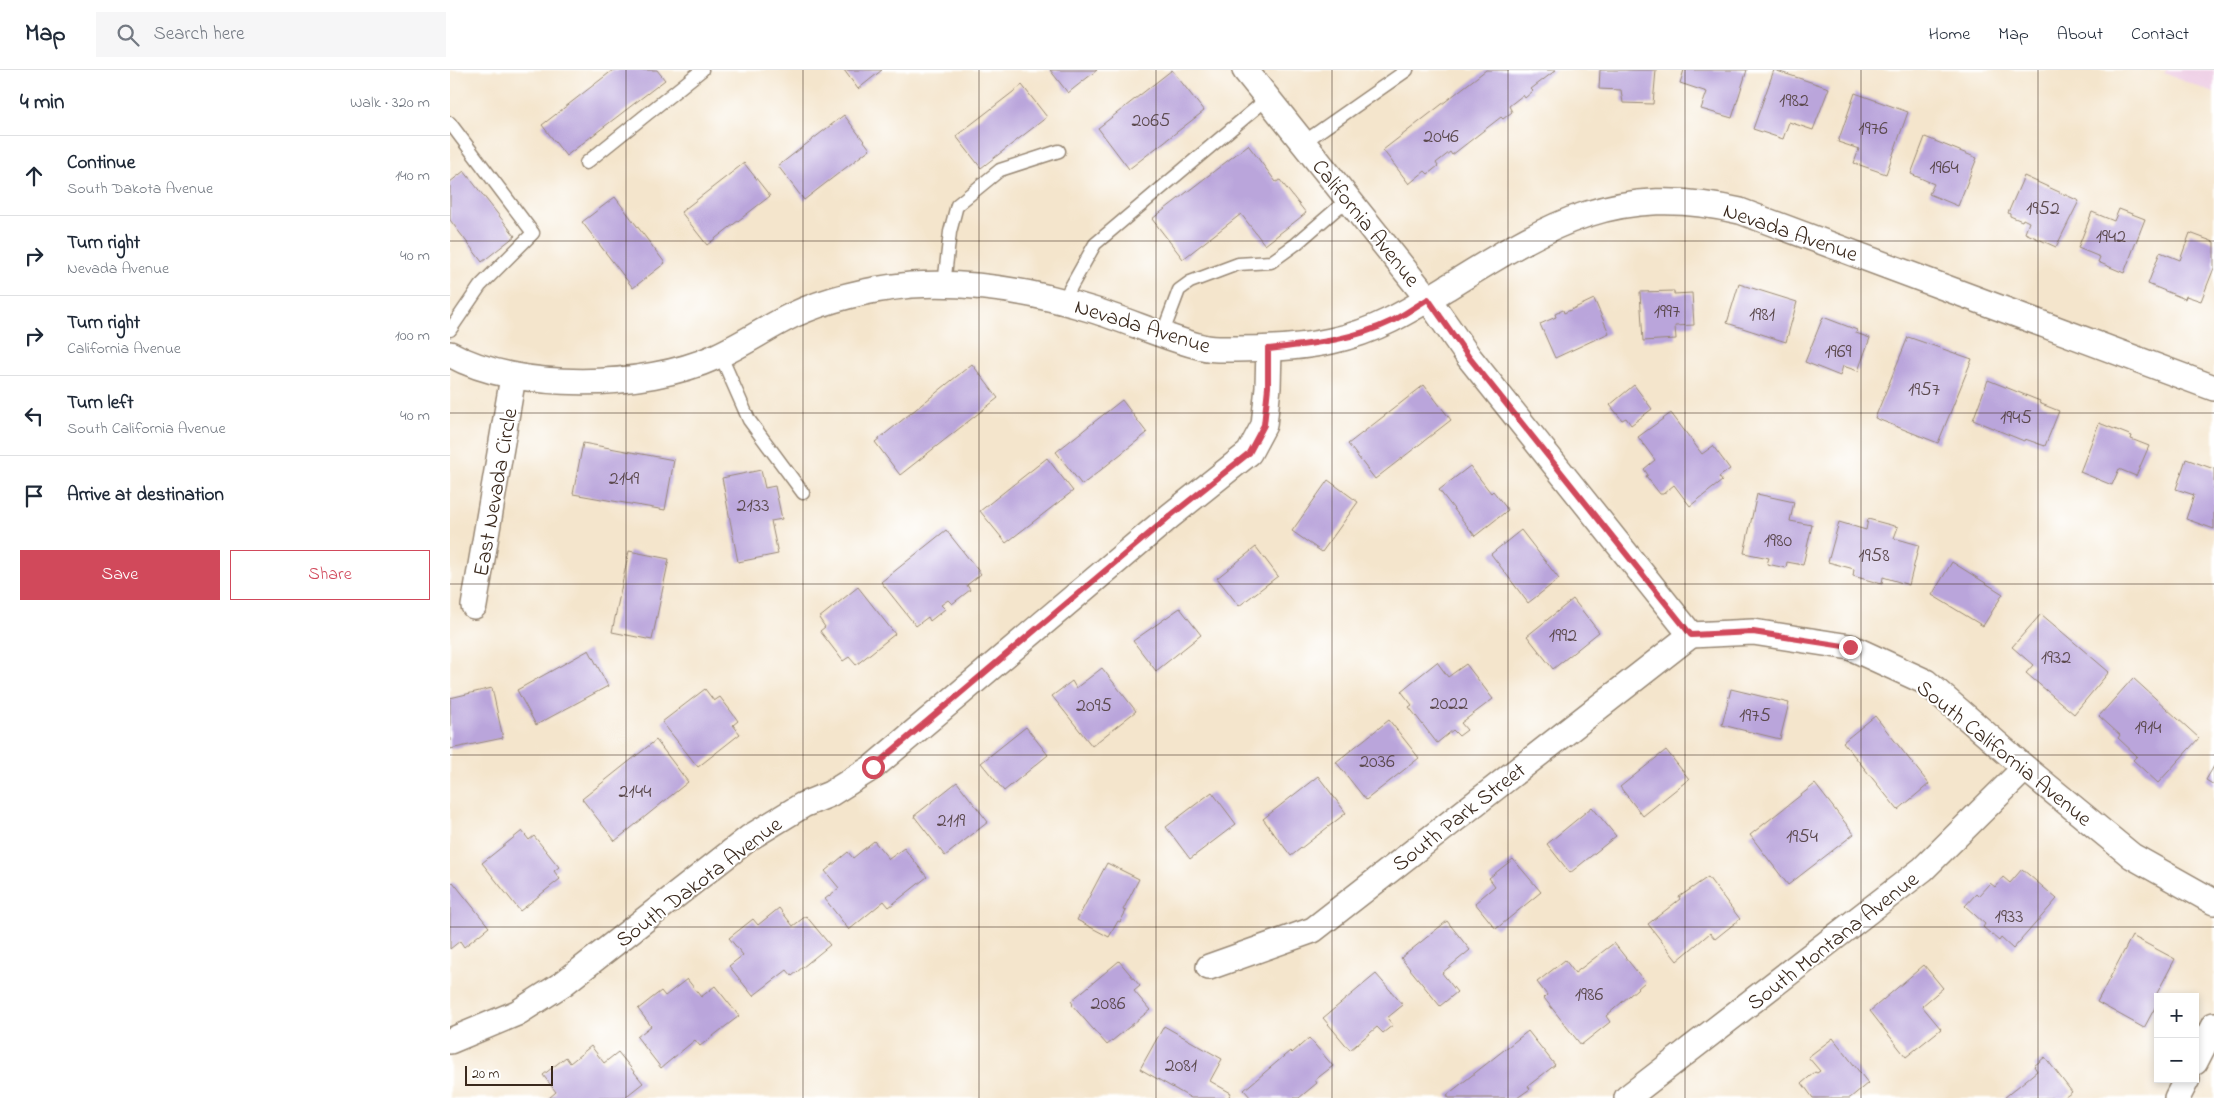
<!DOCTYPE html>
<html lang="en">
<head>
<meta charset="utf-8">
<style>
  :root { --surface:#fff; --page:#f6f6f7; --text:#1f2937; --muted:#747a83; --line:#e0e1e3; --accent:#d1495b }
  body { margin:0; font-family:"Indie Flower",sans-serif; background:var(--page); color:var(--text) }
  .controls { position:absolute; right:15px; bottom:15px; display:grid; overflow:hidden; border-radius:0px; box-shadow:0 2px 8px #0003 }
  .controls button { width:45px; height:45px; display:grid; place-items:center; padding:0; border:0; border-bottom:1px solid var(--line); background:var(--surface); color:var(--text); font:25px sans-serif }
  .scale { position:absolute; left:15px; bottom:12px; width:88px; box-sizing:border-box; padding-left:5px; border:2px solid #3b2a1e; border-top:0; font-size:14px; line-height:18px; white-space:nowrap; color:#3b2a1e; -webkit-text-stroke:4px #fff; paint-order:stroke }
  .stop { position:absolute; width:15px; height:15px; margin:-11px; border:4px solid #d1495b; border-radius:50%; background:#fff }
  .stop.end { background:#d1495b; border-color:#fff; box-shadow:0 1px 5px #0008 }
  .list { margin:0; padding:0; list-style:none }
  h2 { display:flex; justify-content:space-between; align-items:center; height:65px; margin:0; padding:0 20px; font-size:21px }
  h2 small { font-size:16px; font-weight:400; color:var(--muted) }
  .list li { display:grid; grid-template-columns:32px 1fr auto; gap:15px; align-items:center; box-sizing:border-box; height:80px; padding:0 20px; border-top:1px solid var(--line) }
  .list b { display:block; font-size:19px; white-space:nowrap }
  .list p { margin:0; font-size:16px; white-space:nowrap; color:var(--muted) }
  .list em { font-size:16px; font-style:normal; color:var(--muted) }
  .actions { display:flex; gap:10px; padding:15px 20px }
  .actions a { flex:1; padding:11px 0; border:1px solid var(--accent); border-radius:0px; text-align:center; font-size:18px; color:var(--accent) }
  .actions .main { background:var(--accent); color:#fff }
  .icon { flex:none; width:28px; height:28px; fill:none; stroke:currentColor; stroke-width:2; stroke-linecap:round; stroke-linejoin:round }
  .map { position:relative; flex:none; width:1764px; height:1028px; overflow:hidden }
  header { display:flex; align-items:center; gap:30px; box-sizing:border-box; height:70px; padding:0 25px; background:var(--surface); border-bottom:1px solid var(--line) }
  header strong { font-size:24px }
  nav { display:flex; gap:28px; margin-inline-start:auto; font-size:18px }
  .search { width:350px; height:45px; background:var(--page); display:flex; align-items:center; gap:12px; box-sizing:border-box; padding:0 18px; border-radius:0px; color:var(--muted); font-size:19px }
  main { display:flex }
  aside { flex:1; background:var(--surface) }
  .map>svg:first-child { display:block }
  .built { fill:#efd0e6 }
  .building { fill:#baa5db }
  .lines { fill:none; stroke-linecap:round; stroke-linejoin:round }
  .lane-casing { stroke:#988875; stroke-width:15 }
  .street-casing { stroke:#988875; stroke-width:28 }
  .lane { stroke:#fff; stroke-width:12 }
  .street { stroke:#fff; stroke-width:25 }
  .route { stroke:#d1495b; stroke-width:6 }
  .grid { fill:none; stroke:#3b2a1e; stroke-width:1; stroke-opacity:0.55 }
  .labels { text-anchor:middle; stroke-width:4; stroke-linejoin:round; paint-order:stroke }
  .number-label { font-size:20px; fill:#5b494d }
  .street-label { font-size:22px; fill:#3b2a1e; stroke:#fff }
</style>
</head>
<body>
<header>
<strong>Map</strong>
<div class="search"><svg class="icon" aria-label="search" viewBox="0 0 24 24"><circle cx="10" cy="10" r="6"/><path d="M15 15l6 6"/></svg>Search here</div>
<nav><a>Home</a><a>Map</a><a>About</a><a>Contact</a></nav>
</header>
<main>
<aside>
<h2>4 min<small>Walk · 320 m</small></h2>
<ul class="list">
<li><svg class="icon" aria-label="ahead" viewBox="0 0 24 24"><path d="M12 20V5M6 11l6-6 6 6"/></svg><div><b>Continue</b><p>South Dakota Avenue</p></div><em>140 m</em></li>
<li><svg class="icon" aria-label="right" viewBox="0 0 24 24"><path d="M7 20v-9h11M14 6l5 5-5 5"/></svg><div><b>Turn right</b><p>Nevada Avenue</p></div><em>40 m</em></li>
<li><svg class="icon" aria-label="right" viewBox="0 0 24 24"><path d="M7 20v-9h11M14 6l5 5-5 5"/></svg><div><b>Turn right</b><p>California Avenue</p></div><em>100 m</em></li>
<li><svg class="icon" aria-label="left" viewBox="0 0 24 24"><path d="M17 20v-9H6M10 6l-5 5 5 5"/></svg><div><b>Turn left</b><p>South California Avenue</p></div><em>40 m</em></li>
<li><svg class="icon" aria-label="arrive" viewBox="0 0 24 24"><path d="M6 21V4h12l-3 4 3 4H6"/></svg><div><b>Arrive at destination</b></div></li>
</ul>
<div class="actions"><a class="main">Save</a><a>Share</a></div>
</aside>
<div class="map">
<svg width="1764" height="1028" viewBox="0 0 1764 1028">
  <rect width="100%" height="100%" fill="#fff"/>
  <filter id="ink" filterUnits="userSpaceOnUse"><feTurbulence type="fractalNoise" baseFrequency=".02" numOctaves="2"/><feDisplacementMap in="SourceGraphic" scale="10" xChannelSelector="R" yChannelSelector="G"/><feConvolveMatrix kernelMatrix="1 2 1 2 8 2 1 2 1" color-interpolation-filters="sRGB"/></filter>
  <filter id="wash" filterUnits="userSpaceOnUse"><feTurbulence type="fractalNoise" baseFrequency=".0096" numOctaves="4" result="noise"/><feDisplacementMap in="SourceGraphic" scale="20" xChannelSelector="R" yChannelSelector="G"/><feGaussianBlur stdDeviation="1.12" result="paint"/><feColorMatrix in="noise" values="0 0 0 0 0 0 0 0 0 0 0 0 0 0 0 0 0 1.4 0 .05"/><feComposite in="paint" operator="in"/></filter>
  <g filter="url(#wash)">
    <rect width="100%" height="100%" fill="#f4e5cc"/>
    <polygon class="built" points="1717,0 1764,0 1764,23 1714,3"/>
    <g id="blocks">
      <g class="building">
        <polygon points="163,0 207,0 215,10 116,86 92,55"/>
        <polygon points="394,0 432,0 408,19"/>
        <polygon points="600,0 647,0 618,23"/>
        <polygon points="722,0 754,41 679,99 648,58"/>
        <polygon points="1036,0 1106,0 1081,19 1083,21 1075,28 1073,25 1059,36 1062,42 1053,49 1051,47 1002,85 1000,82 986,93 988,96 978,104 975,101 959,114 933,80"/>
        <polygon points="1150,0 1206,0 1203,34 1173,33 1171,20 1149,19"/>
        <polygon points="1234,0 1297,0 1282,48 1251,39 1257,22 1230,13"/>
        <polygon points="1324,0 1379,18 1363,60 1339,52 1333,69 1303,59"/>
        <polygon points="572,15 597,47 531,98 506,66"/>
        <polygon points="1405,23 1458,42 1436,104 1404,93 1409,79 1388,72"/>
        <polygon points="394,45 420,79 354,130 328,96"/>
        <polygon points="1475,67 1527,88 1508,136 1479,124 1484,114 1461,104"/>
        <polygon points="798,75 826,112 830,110 856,143 815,175 791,144 733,189 702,149"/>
        <polygon points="294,93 320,126 257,175 231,142"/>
        <polygon points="14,101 65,166 32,192 0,150 0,112"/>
        <polygon points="1574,106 1629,131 1606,177 1575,163 1579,152 1573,149 1572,151 1560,146 1560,144 1558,143"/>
        <polygon points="165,127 215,193 183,218 132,152"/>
        <polygon points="1669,139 1695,149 1674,203 1648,192 1650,187 1628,178 1642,142 1664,151"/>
        <polygon points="1740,163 1764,172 1764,198 1751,231 1736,226 1735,229 1698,214 1710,182 1730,190"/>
        <polygon points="1289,214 1347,232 1336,272 1277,253"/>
        <polygon points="1224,221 1224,224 1242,223 1244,255 1225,256 1226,269 1193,271 1190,222"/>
        <polygon points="1144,229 1159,263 1105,288 1090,254 1106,247 1105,244 1113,240 1114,243"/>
        <polygon points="1373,247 1407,260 1406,263 1420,268 1408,301 1393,296 1390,306 1355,292"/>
        <polygon points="1458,267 1522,289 1488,373 1425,348"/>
        <polygon points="522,294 548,328 450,405 425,372"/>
        <polygon points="1538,310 1590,331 1589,333 1609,341 1595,376 1575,369 1574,371 1523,350"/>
        <polygon points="974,315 1001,350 925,409 898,374"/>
        <polygon points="1184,315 1202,339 1181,355 1176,348 1172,350 1160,335"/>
        <polygon points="672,330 697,363 632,415 606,382"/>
        <polygon points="1221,343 1252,384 1263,376 1280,399 1269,407 1272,411 1240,436 1224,415 1213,424 1210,424 1196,406 1198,405 1194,399 1205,390 1188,367"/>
        <polygon points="1649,353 1682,366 1681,369 1699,376 1686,406 1669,399 1662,415 1630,402"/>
        <polygon points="133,373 224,390 215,440 123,424"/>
        <polygon points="597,388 623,421 556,473 530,441"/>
        <polygon points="1736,389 1764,399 1764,459 1736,449 1744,425 1726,419"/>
        <polygon points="1020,396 1041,423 1043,421 1058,440 1025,466 989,420"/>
        <polygon points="311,400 315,418 325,416 332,449 321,451 328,484 288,492 272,408"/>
        <polygon points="878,410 908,432 872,482 842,461"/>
        <polygon points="1307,424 1344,432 1340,451 1362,455 1353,495 1337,492 1336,498 1317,494 1319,488 1294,483"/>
        <polygon points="1418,449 1448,457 1444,468 1469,475 1459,515 1433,507 1432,514 1403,506 1404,499 1378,492 1389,452 1416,460"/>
        <polygon points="496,460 531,504 517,515 520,520 502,534 498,530 491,535 495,539 480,551 478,547 466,556 431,512"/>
        <polygon points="1071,460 1109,509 1078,533 1041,484"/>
        <polygon points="806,477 828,506 789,536 767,508"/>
        <polygon points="179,481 219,489 202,570 162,562"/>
        <polygon points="1502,492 1553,524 1533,556 1482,525"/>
        <polygon points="408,517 445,564 406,595 399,587 393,591 370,561 375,557 369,548"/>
        <polygon points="1123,529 1149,562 1103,599 1077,566"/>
        <polygon points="730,538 751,565 706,601 683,571"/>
        <polygon points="1591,544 1659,602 1624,644 1576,603 1583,595 1562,577"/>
        <polygon points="139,580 158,616 86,655 67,620"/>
        <polygon points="987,592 998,607 1016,594 1043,629 1011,653 1017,660 1009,666 1003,660 987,673 959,637 962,635 951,621"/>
        <polygon points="652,598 686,641 642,676 602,626 622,611 626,618"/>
        <polygon points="1683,608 1749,668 1708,713 1683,690 1687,686 1668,668 1670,665 1649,646"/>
        <polygon points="42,618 53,668 0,679 0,628"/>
        <polygon points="255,619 264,631 270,627 280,640 288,651 283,655 290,664 248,697 212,652"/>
        <polygon points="1281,619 1339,633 1330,669 1272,655"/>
        <polygon points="1425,646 1479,714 1448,740 1393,672"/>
        <polygon points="939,650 969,688 916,730 886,692"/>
        <polygon points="576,657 598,685 554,721 531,693"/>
        <polygon points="206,670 238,712 165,771 132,729"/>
        <polygon points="1216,680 1239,709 1193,746 1170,717"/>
        <polygon points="1764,696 1764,715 1756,710"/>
        <polygon points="868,706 896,743 841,786 813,749"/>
        <polygon points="507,712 538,752 495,786 464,746"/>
        <polygon points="1365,714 1404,764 1338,815 1300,765"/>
        <polygon points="762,722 786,754 740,789 716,757"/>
        <polygon points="1142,737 1166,766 1120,803 1097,774"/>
        <polygon points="72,761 79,770 84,766 109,797 104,801 110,809 70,841 32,793"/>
        <polygon points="424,771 439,789 454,778 477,807 439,837 434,831 399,860 375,829 389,818 375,801 398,782 403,788"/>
        <polygon points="1063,789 1091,822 1046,859 1025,833 1045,816 1039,808"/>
        <polygon points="657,793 689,809 673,840 676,841 670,852 668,851 659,867 627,850"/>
        <polygon points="1572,799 1607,829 1563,879 1551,868 1549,871 1533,857 1535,854 1515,836 1526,824 1528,826 1540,813 1545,817 1553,807 1560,813"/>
        <polygon points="1258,807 1290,849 1265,869 1260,863 1227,891 1198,854 1230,829 1229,827"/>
        <polygon points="3,812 39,857 14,877 10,871 0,879 0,815"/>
        <polygon points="329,838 343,856 356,846 380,875 342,906 337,900 303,926 279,896 293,885 279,868 303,849 308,855"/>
        <polygon points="997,851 1020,880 992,903 1007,922 990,936 951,888"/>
        <polygon points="1682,866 1725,889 1705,927 1708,929 1708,932 1694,958 1647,932"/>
        <polygon points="1164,873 1195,912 1156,946 1160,952 1131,975 1094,928 1097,925 1087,912 1115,890 1125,903"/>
        <polygon points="669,891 690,916 684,921 700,940 657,975 622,935 623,934 621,931"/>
        <polygon points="1474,895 1493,918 1472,936 1491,959 1456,987 1420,941"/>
        <polygon points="926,904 953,935 937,948 943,955 933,963 927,957 900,980 873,948"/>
        <polygon points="237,909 251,927 265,916 289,946 250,976 245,970 211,998 187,967 201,956 188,939 211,921 215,926"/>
        <polygon points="714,956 772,989 760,1011 781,1023 778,1028 741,1028 690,999"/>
        <polygon points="1078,961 1105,995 1078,1016 1080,1019 1067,1028 999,1028 997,1025"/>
        <polygon points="859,968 883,996 865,1010 867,1013 849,1028 801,1028 794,1020 840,981 842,983"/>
        <polygon points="1383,968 1418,1013 1400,1028 1363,1028 1352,1013 1365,1002 1367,1003 1370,1001 1358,987"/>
        <polygon points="141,976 154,993 168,982 193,1013 174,1028 99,1028 106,1022 93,1005 116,987 120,993"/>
        <polygon points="1595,987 1622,1022 1614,1028 1554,1028 1587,1001 1584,996"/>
      </g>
    </g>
  </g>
  <g filter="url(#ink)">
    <use href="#blocks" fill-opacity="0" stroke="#988875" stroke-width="1"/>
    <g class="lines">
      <g class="lane-casing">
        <g id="lane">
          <polyline points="0,53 83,163 30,216 0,260"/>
          <polyline points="854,72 957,0"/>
          <polyline points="136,93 252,0"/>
          <polyline points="494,215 500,162 507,135 550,100 609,81"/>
          <polyline points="613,231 645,174 818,28"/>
          <polyline points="712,265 729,220 740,212 788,194 821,192 846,174 898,129"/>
          <polyline points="270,284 299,350 353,423"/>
        </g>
      </g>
      <g class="street-casing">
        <g id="street">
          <polyline points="795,0 978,229 1018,286 1241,565"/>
          <path d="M0 284C68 322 195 319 265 287 292 275 316 258 343 245 380 228 421 219 461 215 522 211 585 222 643 240 679 251 715 268 752 277 763 280 775 279 786 279 817 279 850 278 881 271 927 261 959 241 998 217 1099 154 1167 112 1290 141L1764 318"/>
          <polyline points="24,536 63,307"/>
          <polyline points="1241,565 1303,562 1400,577 1476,612 1575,698 1682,786 1764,832"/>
          <polyline points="759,897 863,860 1241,565"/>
          <polyline points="0,971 67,943 114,913 299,768 353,735 380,724 423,697 720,446 799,383 814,355 818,317 819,279"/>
          <polyline points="1745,992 1764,955"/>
          <polyline points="1177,1028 1473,799 1575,698"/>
          <polyline points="1727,1028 1737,1009"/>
        </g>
      </g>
      <use href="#lane" class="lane"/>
      <use href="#street" class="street"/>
    </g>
  </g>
  <g class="lines" filter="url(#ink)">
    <path class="route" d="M423 697 720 446 799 383 814 355 818 317V279C861 274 903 270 942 251 954 245 966 236 978 229L1018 286 1241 565 1303 562 1400 577"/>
  </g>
  <path class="grid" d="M176 0V1028M353 0V1028M529 0V1028M706 0V1028M882 0V1028M1058 0V1028M1235 0V1028M1411 0V1028M1588 0V1028M0 171H1764M0 343H1764M0 514H1764M0 685H1764M0 857H1764"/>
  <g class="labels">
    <g class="number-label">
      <text x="1344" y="36">1982</text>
      <text x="701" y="56">2065</text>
      <text x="1423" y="64">1976</text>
      <text x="991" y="72">2046</text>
      <text x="1494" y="103">1964</text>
      <text x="1593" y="144">1952</text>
      <text x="1661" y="172">1942</text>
      <text x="1217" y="247">1997</text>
      <text x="1312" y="250">1981</text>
      <text x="1388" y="287">1969</text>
      <text x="1474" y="325">1957</text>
      <text x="1566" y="353">1945</text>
      <text x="174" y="414">2149</text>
      <text x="303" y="441">2133</text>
      <text x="1328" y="476">1980</text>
      <text x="1424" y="491">1958</text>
      <text x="1113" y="571">1992</text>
      <text x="1606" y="593">1932</text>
      <text x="999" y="639">2022</text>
      <text x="644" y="641">2095</text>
      <text x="1305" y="651">1975</text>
      <text x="1698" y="663">1914</text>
      <text x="927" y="697">2036</text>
      <text x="185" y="727">2144</text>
      <text x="501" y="756">2119</text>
      <text x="1352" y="772">1954</text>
      <text x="1559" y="852">1933</text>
      <text x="1139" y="930">1986</text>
      <text x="658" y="939">2086</text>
      <text x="731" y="1001">2081</text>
    </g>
    <g class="street-label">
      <text transform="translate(917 152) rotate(51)" y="8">California Avenue</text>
      <text transform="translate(1341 161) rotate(19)" y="8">Nevada Avenue</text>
      <text transform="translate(693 255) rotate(17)" y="8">Nevada Avenue</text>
      <text transform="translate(44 422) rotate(-80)" y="8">East Nevada Circle</text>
      <text transform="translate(1555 682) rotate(39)" y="8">South California Avenue</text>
      <text transform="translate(1008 746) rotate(-38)" y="8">South Park Street</text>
      <text transform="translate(248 811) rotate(-37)" y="8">South Dakota Avenue</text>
      <text transform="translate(1382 870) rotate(-38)" y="8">South Montana Avenue</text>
    </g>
  </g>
</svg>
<div class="controls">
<button>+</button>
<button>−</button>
</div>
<div class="scale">20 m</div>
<div class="stop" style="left:423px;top:697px"></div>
<div class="stop end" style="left:1400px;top:577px"></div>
</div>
</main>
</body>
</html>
